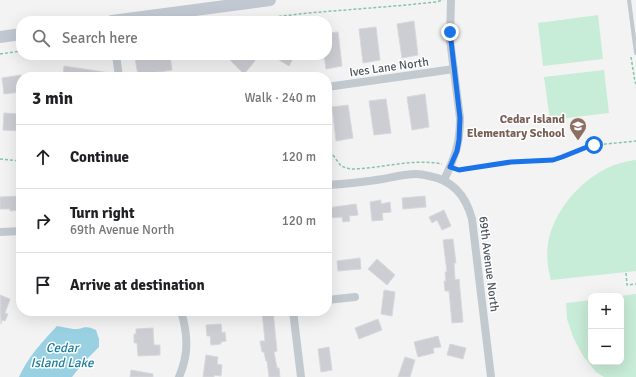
<!DOCTYPE html>
<html lang="en">
<head>
<meta charset="utf-8">
<style>
  :root { --surface:#fff; --page:#f6f6f6; --text:#202124; --muted:#757577; --line:#e0e0e0 }
  body { margin:0; font-family:Signika,sans-serif; background:var(--page); color:var(--text) }
  .controls { position:absolute; right:12px; bottom:12px; display:grid; overflow:hidden; border-radius:8px; box-shadow:0 4px 16px #0002 }
  .controls button { width:36px; height:36px; display:grid; place-items:center; padding:0; border:0; border-bottom:1px solid var(--line); background:var(--surface); color:var(--text); font:20px sans-serif }
  .stop { position:absolute; width:12px; height:12px; margin:-9px; border:3px solid #1a73e8; border-radius:50%; background:#fff }
  .stop.end { background:#1a73e8; border-color:#fff; box-shadow:0 1px 4px #0008 }
  .list { margin:0; padding:0; list-style:none }
  h2 { display:flex; justify-content:space-between; align-items:center; height:52px; margin:0; padding:0 16px; font-size:17px }
  h2 small { font-size:13px; font-weight:400; color:var(--muted) }
  .list li { display:grid; grid-template-columns:26px 1fr auto; gap:12px; align-items:center; box-sizing:border-box; height:64px; padding:0 16px; border-top:1px solid var(--line) }
  .list b { display:block; font-size:15px; white-space:nowrap }
  .list p { margin:0; font-size:13px; white-space:nowrap; color:var(--muted) }
  .list em { font-size:13px; font-style:normal; color:var(--muted) }
  .icon { flex:none; width:22px; height:22px; fill:none; stroke:currentColor; stroke-width:2; stroke-linecap:round; stroke-linejoin:round }
  .map { position:relative; flex:none; width:636px; height:377px; overflow:hidden }
  .search { position:absolute; background:var(--surface); box-shadow:0 4px 16px #0002; left:16px; top:16px; width:316px; height:44px; display:flex; align-items:center; gap:10px; box-sizing:border-box; padding:0 14px; border-radius:16px; color:var(--muted); font-size:15px }
  .panel { position:absolute; background:var(--surface); box-shadow:0 4px 16px #0002; left:16px; top:72px; width:316px; height:244px; border-radius:16px }
  .map>svg:first-child { display:block }
  .green { fill:#c7ecd7 }
  .water { fill:#99d1e3 }
  .building { fill:#cdced4; stroke:#d7d8dd }
  .lines { fill:none; stroke-linecap:round; stroke-linejoin:round }
  .path { stroke:#83c6a7; stroke-width:1.5; stroke-dasharray:3 2; stroke-linecap:butt }
  .lane { stroke:#c2c9cf; stroke-width:4 }
  .street { stroke:#c2c9cf; stroke-width:8 }
  .secondary { stroke:#c1c8d1; stroke-width:12 }
  .route { stroke:#1a73e8; stroke-width:5 }
  .labels { text-anchor:middle; stroke-width:3; stroke-linejoin:round; paint-order:stroke }
  .street-label { font-size:12px; fill:#4c555e; stroke:#fff }
  .education-label { font-size:12px; font-weight:bold; fill:#785e54; stroke:#fff; text-anchor:end }
  .water-label { font-size:13px; font-style:italic; fill:#1d7f9f; stroke:#fff }
</style>
</head>
<body>
<div class="map">
<svg width="636" height="377" viewBox="0 0 636 377">
  <rect width="100%" height="100%" fill="#f4f3f3"/>
  <g class="green">
    <polygon points="598,15 603,59 543,66 538,23"/>
    <polygon points="604,70 609,113 550,120 544,77"/>
    <path d="M636 160V271L551 280C547 267 546 251 549 238 558 200 597 163 636 160Z"/>
    <polygon points="636,294 636,377 604,377 596,372 583,356 573,337 567,319 566,303 591,300 591,362 621,362 621,296 620,296"/>
  </g>
  <path class="water" d="M57 326C62 327 68 328 73 329 84 330 83 324 96 330L99 339V347L83 363 72 377H19C28 357 42 342 57 326Z"/>
  <g class="building">
    <polygon points="414,21 418,55 402,58 397,24"/>
    <polygon points="376,27 380,60 363,63 359,29"/>
    <polygon points="338,32 342,66 326,69 324,55 327,55 327,33"/>
    <polygon points="153,55 170,55 172,70 138,75 135,58"/>
    <polygon points="225,55 249,55 255,61 244,74"/>
    <polygon points="271,55 295,55 289,66"/>
    <polygon points="64,66 110,73 109,77 63,77"/>
    <polygon points="21,75 21,92 4,94 2,78"/>
    <polygon points="425,94 429,127 412,130 407,97"/>
    <polygon points="386,99 391,133 374,135 369,101"/>
    <polygon points="348,105 353,138 336,141 332,107"/>
    <polygon points="4,113 21,114 21,131 3,130"/>
    <polygon points="19,196 20,210 10,211 10,209 0,209 0,197"/>
    <polygon points="425,196 426,207 403,209 402,198"/>
    <polygon points="381,200 381,204 390,202 391,212 382,213 383,220 372,221 370,202"/>
    <polygon points="356,204 358,215 349,216 350,221 343,222 342,217 327,218 327,208"/>
    <polygon points="444,210 451,226 442,230 437,220 432,223 429,217"/>
    <polygon points="453,239 456,263 454,263 455,280 459,279 463,322 452,323 449,291 445,291 444,281 446,281 445,272 447,272 443,240"/>
    <polygon points="360,258 361,269 338,271 337,261"/>
    <polygon points="377,259 395,275 387,285 368,269"/>
    <polygon points="384,290 395,292 392,316 381,314"/>
    <polygon points="0,295 10,299 5,313 8,314 5,321 2,320 1,324"/>
    <polygon points="262,311 273,311 277,351 274,352 277,368 279,368 280,377 269,377 267,361 266,361 264,352 262,352 260,341 265,341"/>
    <polygon points="378,319 382,330 359,339 355,328"/>
    <polygon points="221,324 222,333 225,332 226,341 221,342 221,344 211,345 210,336 207,336 206,325"/>
    <polygon points="153,328 154,345 160,345 160,355 138,356 137,343 134,343 134,334 136,334 136,329"/>
    <polygon points="438,336 441,347 433,348 434,353 418,357 414,342"/>
    <polygon points="450,344 466,348 463,359 447,355"/>
    <polygon points="329,347 332,370 321,372 318,349"/>
    <polygon points="206,355 218,357 217,364 222,365 221,376 214,375 214,377 203,377"/>
    <polygon points="405,357 415,360 410,377 398,377"/>
    <polygon points="131,370 153,374 153,377 130,377"/>
  </g>
  <g class="lines">
    <g class="path">
      <polyline points="239,21 308,13 407,5 436,2 443,0"/>
      <polyline points="0,54 21,51"/>
      <polyline points="631,57 635,82 636,84"/>
      <path d="M327 147 341 166 350 169C380 169 412 158 442 164"/>
      <polyline points="0,159 21,161"/>
      <polyline points="457,169 481,167 511,163 553,160 562,157 587,147 595,145 636,141"/>
      <polyline points="626,273 627,285 636,284"/>
    </g>
    <polyline class="lane" points="629,0 636,53"/>
    <g class="street">
      <polyline points="116,55 119,77"/>
      <polyline points="327,87 454,69"/>
      <path d="M444 180C455 157 460 144 460 118L450 40 451 0"/>
      <path d="M327 185C346 184 364 182 383 179 393 177 406 174 416 174 420 174 425 175 429 176 453 180 466 196 472 219L491 377"/>
      <polyline points="0,232 21,231"/>
      <polyline points="327,300 355,297"/>
      <polyline points="293,311 301,377"/>
      <path d="M179 377C189 354 188 335 181 311"/>
    </g>
    <g class="secondary">
      <polyline points="112,21 270,0"/>
      <polyline points="0,37 21,34"/>
    </g>
  </g>
  <g class="lines">
    <polyline class="route" points="450,32 460,118 459,140 457,151 450,167 459,170 465,169 511,162 553,160 562,157 587,147 594,145"/>
  </g>
  <defs>
    <g id="school-pin" transform="scale(0.9)"><path d="M0 17L-7.5 6A9.5 9.5 0 1 1 7.5 6Z" fill="#8d6e63" stroke="#fff"/><path d="M0-5L7-2L0 1L-7-2ZM-4 1L0 2.5L4 1V4Q0 6-4 4Z" fill="#fff"/></g>
  </defs>
  <g fill-rule="evenodd">
    <use href="#school-pin" x="578" y="126"/>
  </g>
  <g class="labels">
    <g class="street-label">
      <text transform="translate(389 67) rotate(-8)" y="4">Ives Lane North</text>
      <text transform="translate(489 264) rotate(83)" y="4">69th Avenue North</text>
    </g>
    <g class="education-label">
      <text x="565" y="123">Cedar Island<tspan x="565" dy="14">Elementary School</tspan></text>
    </g>
    <g class="water-label">
      <text x="62" y="352">Cedar<tspan x="62" dy="15">Island Lake</tspan></text>
    </g>
  </g>
</svg>
<div class="controls">
<button>+</button>
<button>−</button>
</div>
<div class="stop" style="left:594px;top:145px"></div>
<div class="stop end" style="left:450px;top:32px"></div>
<div class="search"><svg class="icon" aria-label="search" viewBox="0 0 24 24"><circle cx="10" cy="10" r="6"/><path d="M15 15l6 6"/></svg>Search here</div>
<section class="panel">
<h2>3 min<small>Walk · 240 m</small></h2>
<ul class="list">
<li><svg class="icon" aria-label="ahead" viewBox="0 0 24 24"><path d="M12 20V5M6 11l6-6 6 6"/></svg><div><b>Continue</b></div><em>120 m</em></li>
<li><svg class="icon" aria-label="right" viewBox="0 0 24 24"><path d="M7 20v-9h11M14 6l5 5-5 5"/></svg><div><b>Turn right</b><p>69th Avenue North</p></div><em>120 m</em></li>
<li><svg class="icon" aria-label="arrive" viewBox="0 0 24 24"><path d="M6 21V4h12l-3 4 3 4H6"/></svg><div><b>Arrive at destination</b></div></li>
</ul>
</section>
</div>
</body>
</html>
